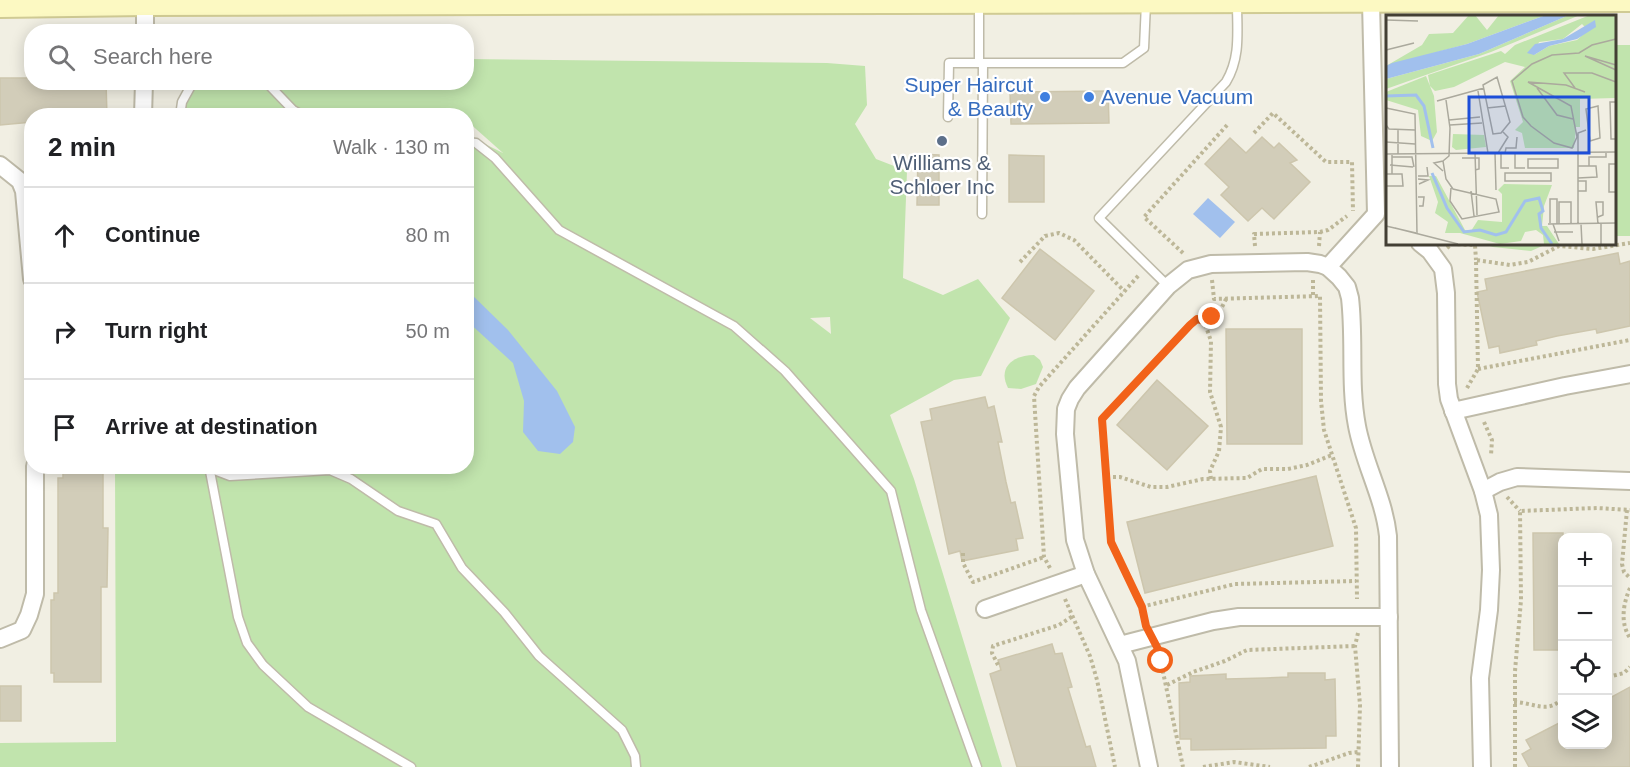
<!DOCTYPE html>
<html lang="en">
<head>
<meta charset="utf-8">
<style>
  :root { --surface:#fff; --page:#f2f2f2; --text:#202124; --muted:#757577; --line:#e0e0e0 }
  body { margin:0; font-family:Helvetica,sans-serif; background:var(--page); color:var(--text) }
  .controls { position:absolute; right:18px; bottom:18px; display:grid; overflow:hidden; border-radius:12px; box-shadow:0 3px 15px #0003 }
  .controls button { width:54px; height:54px; display:grid; place-items:center; padding:0; border:0; border-bottom:2px solid var(--line); background:var(--surface); color:var(--text); font:30px sans-serif }
  .stop { position:absolute; width:18px; height:18px; margin:-14px; border:4px solid #f26219; border-radius:50%; background:#fff }
  .stop.end { background:#f26219; border-color:#fff; box-shadow:0 2px 6px #0008 }
  .list { margin:0; padding:0; list-style:none }
  h2 { display:flex; justify-content:space-between; align-items:center; height:78px; margin:0; padding:0 24px; font-size:26px }
  h2 small { font-size:20px; font-weight:400; color:var(--muted) }
  .list li { display:grid; grid-template-columns:39px 1fr auto; gap:18px; align-items:center; box-sizing:border-box; height:96px; padding:0 24px; border-top:2px solid var(--line) }
  .list b { display:block; font-size:22px; white-space:nowrap }
  .list em { font-size:20px; font-style:normal; color:var(--muted) }
  .icon { flex:none; width:33px; height:33px; fill:none; stroke:currentColor; stroke-width:2; stroke-linecap:round; stroke-linejoin:round }
  .map { position:relative; flex:none; width:1630px; height:767px; overflow:hidden }
  .search { position:absolute; background:var(--surface); box-shadow:0 3px 15px #0003; left:24px; top:24px; width:450px; height:66px; display:flex; align-items:center; gap:15px; box-sizing:border-box; padding:0 21px; border-radius:24px; color:var(--muted); font-size:22px }
  .panel { position:absolute; background:var(--surface); box-shadow:0 3px 15px #0003; left:24px; top:108px; width:450px; height:366px; border-radius:24px }
  .map>svg:first-child { display:block }
  .green { fill:#c1e4ad; fill-rule:evenodd }
  .water { fill:#a1c0ed }
  .building { fill:#d2cdb9; stroke:#cdc6ad; stroke-width:1.5 }
  .lines { fill:none; stroke-linecap:round; stroke-linejoin:round }
  .lane-casing { stroke:#bfbba9; stroke-width:11 }
  .street-casing { stroke:#bfbba9; stroke-width:20 }
  .secondary-casing { stroke:#d0cb94; stroke-width:26 }
  .path { stroke:#bdb798; stroke-width:4; stroke-dasharray:3 3; stroke-linecap:butt }
  .lane { stroke:#fff; stroke-width:8 }
  .street { stroke:#fff; stroke-width:16 }
  .secondary { stroke:#fcf9c2; stroke-width:22 }
  .route { stroke:#f26219; stroke-width:8 }
  .shop-dot { fill:#3f7fe0; stroke:#fff; stroke-width:2 }
  .service-dot { fill:#5c6f8a; stroke:#fff; stroke-width:2 }
  .labels { text-anchor:middle; stroke-width:4.5; stroke-linejoin:round; paint-order:stroke }
  .shop-label { font-size:21px; fill:#366cbe; stroke:#fff; text-anchor:end }
  .service-label { font-size:21px; fill:#4e5e75; stroke:#fff }
  .inset-river { fill:none; stroke:#a1c0ed; stroke-width:3 }
  .inset-road { fill:none; stroke:#aba99d; stroke-width:1.5 }
  .view { fill:#1d4ed8; fill-opacity:0.15; stroke:#1d4ed8; stroke-width:3 }
  .inset-edge { fill:none; stroke:#433f34; stroke-width:3 }
</style>
</head>
<body>
<div class="map">
<svg width="1630" height="767" viewBox="0 0 1630 767">
  <rect width="100%" height="100%" fill="#f1efe3"/>
  <g class="green">
    <rect x="1614" y="45" width="16" height="191"/>
    <path d="M467 59 827 63 865 66 867 105 855 124 876 159 907 171 903 278 943 295 978 279 1010 318 981 376 954 380 890 415 914 479 1002 767H0V743L116 742 115 467 466 466 467 135 503 153 467 121 466 116 177 115 180 96 186 83 466 82ZM830 317 831 334 810 318Z"/>
    <polygon points="1480,243 1549,243 1531,251 1493,247"/>
    <path d="M1034 355 1040 360 1043 367 1036 384 1021 389 1008 388C997 367 1014 355 1034 355Z"/>
  </g>
  <g class="water">
    <polygon points="1208,198 1235,222 1220,238 1193,214"/>
    <polygon points="467,290 508,330 557,391 575,427 573,442 560,454 538,451 523,432 524,401 513,363 467,321"/>
  </g>
  <g class="building">
    <polygon points="0,78 31,78 32,82 106,82 107,116 32,116 32,122 0,125"/>
    <polygon points="1108,91 1109,123 1011,124 1010,92"/>
    <polygon points="1262,137 1274,148 1279,143 1297,160 1290,163 1310,182 1274,219 1262,208 1248,221 1221,195 1229,187 1205,164 1230,138 1246,153"/>
    <polygon points="918,154 939,155 939,205 917,205"/>
    <polygon points="1009,155 1044,156 1044,202 1009,202"/>
    <polygon points="1040,249 1094,291 1055,340 1002,298"/>
    <polygon points="1618,253 1620,264 1630,261 1630,326 1597,333 1596,329 1557,336 1536,341 1537,345 1500,353 1499,346 1489,348 1477,292 1487,290 1485,279"/>
    <polygon points="1226,329 1302,329 1302,444 1227,444"/>
    <polygon points="1157,380 1208,426 1167,470 1117,425"/>
    <polygon points="985,397 988,408 994,406 1002,442 998,442 1006,482 1011,503 1015,502 1023,538 1016,539 1018,550 962,561 960,551 949,554 921,422 932,420 930,409"/>
    <polygon points="63,471 103,471 103,528 108,528 107,587 101,587 101,682 54,682 54,673 51,673 51,600 54,600 54,593 58,593 58,478 63,478"/>
    <polygon points="1316,476 1333,546 1145,593 1127,522"/>
    <polygon points="1533,533 1563,533 1563,650 1534,650"/>
    <polygon points="1052,644 1055,654 1062,653 1072,687 1068,688 1086,747 1090,746 1096,767 1017,767 990,674 1001,670 998,660"/>
    <polygon points="1288,673 1325,673 1325,680 1335,679 1336,736 1326,736 1326,748 1191,750 1191,739 1180,739 1179,683 1190,682 1190,676 1226,674 1226,679 1266,678 1288,677"/>
    <rect x="0" y="686" width="21" height="35"/>
    <polygon points="1630,687 1630,767 1529,767 1522,754 1531,749 1526,740 1563,721 1563,744 1608,744 1608,699"/>
  </g>
  <g class="lines">
    <g class="lane-casing">
      <g id="lane">
        <polyline points="979,63 979,3"/>
        <polyline points="266,82 293,110 304,116"/>
        <polyline points="180,116 182,102 193,82"/>
        <polyline points="948,117 949,63 983,63"/>
        <polyline points="466,142 476,143 495,158 559,230 734,326 785,371 891,491 921,610 977,767"/>
        <polyline points="982,214 983,63 1123,63 1144,48 1146,3"/>
        <path d="M1168 286 1099 218 1226 82C1241 57 1237 31 1237 3"/>
        <polyline points="209,466 238,617 247,643 263,665 308,707 411,767"/>
        <polyline points="209,468 230,476 330,470 351,479 398,511 436,524 462,568 504,612 539,656 622,730 635,756 636,767"/>
      </g>
    </g>
    <g class="street-casing">
      <g id="street">
        <polyline points="145,32 145,0"/>
        <polyline points="143,116 144,82"/>
        <polyline points="0,165 20,181 24,191 32,279"/>
        <polyline points="1420,243 1430,251 1443,269 1446,293 1447,384 1449,399 1483,491 1489,515 1491,570 1489,610 1480,678 1482,767"/>
        <polyline points="1328,267 1376,214 1371,2"/>
        <polyline points="1453,411 1565,386 1630,374"/>
        <polyline points="1483,491 1500,482 1517,477 1630,481"/>
        <polyline points="985,609 1086,574"/>
        <polyline points="0,639 22,630 29,615 35,594 35,466"/>
        <polyline points="1120,645 1213,621 1239,617 1389,617"/>
        <path d="M1149 767 1127 661 1086 574 1075 540 1065 434 1066 409 1070 399 1077 388 1168 286 1188 270 1211 264 1307 262 1320 264 1328 267 1339 277 1347 287 1350 298C1355 341 1349 384 1357 426 1364 464 1384 498 1388 536L1390 767"/>
      </g>
    </g>
    <g class="secondary-casing">
      <polyline id="secondary" points="0,6 145,4 1630,0"/>
    </g>
    <g class="path">
      <polyline points="1254,133 1273,113 1326,162 1352,162 1353,211"/>
      <polyline points="1255,246 1254,234 1320,232 1328,230 1347,216"/>
      <polyline points="1319,246 1320,232"/>
      <polyline points="1447,248 1452,244 1475,245 1476,260"/>
      <polyline points="1183,253 1144,217 1228,124"/>
      <polyline points="1020,262 1045,236 1059,233 1074,240 1124,291"/>
      <polyline points="1212,280 1214,299 1320,296 1321,401 1324,430 1356,528 1357,599"/>
      <polyline points="1313,280 1313,296"/>
      <polyline points="1204,321 1219,313 1226,299"/>
      <polyline points="1478,369 1630,340"/>
      <polyline points="1467,388 1478,369 1476,260 1510,265 1528,262 1559,246 1593,249 1630,243"/>
      <polyline points="1484,422 1492,440 1491,455"/>
      <polyline points="1107,477 1120,477 1151,487 1167,487 1203,479 1247,478 1262,469 1288,469 1307,465 1332,455"/>
      <path d="M1211 479 1210 471 1219 451 1221 427 1210 392 1211 341 1204 321C1199 316 1195 321 1190 325L1102 419 1111 542 1141 607 1235 584 1356 581"/>
      <polyline points="1507,497 1520,511"/>
      <polyline points="1627,510 1622,564 1624,572 1630,578"/>
      <polyline points="963,553 963,563 973,582 1044,557"/>
      <polyline points="1050,568 1044,557 1034,396 1039,387 1139,275"/>
      <path d="M1630 588C1623 604 1620 623 1630 638"/>
      <polyline points="1065,599 1090,656 1097,680 1115,767"/>
      <polyline points="1141,607 1145,622"/>
      <polyline points="1358,633 1355,646 1360,705 1358,767"/>
      <polyline points="1159,653 1183,767"/>
      <polyline points="998,665 992,653 993,646 1059,625 1073,616"/>
      <polyline points="1608,677 1624,673 1630,667"/>
      <polyline points="1167,685 1193,672 1225,661 1247,650 1355,646"/>
      <path d="M1514 702C1532 702 1549 715 1562 698"/>
      <polyline points="1203,767 1234,762 1270,767"/>
      <polyline points="1309,767 1349,753 1358,752"/>
      <polyline points="1515,767 1515,671 1521,600 1520,511 1597,508 1630,510"/>
    </g>
    <use href="#lane" class="lane"/>
    <use href="#street" class="street"/>
    <use href="#secondary" class="secondary"/>
  </g>
  <g class="lines">
    <polyline class="route" points="1161,661 1158,649 1146,626 1142,607 1111,542 1102,419 1190,325 1197,319 1204,321 1212,317"/>
  </g>
  <g class="shop-dot">
    <circle cx="1045" cy="97" r="6"/>
    <circle cx="1089" cy="97" r="6"/>
  </g>
  <circle class="service-dot" cx="942" cy="141" r="6"/>
  <g class="labels">
    <g class="shop-label">
      <text x="1033" y="92">Super Haircut<tspan x="1033" dy="24">&amp; Beauty</tspan></text>
      <text x="1101" y="104" text-anchor="start">Avenue Vacuum</text>
    </g>
    <g class="service-label">
      <text x="942" y="170">Williams &amp;<tspan x="942" dy="24">Schloer Inc</tspan></text>
    </g>
  </g>
  <g transform="translate(1386 15)">
    <rect width="230" height="230" fill="#f1efe3"/>
    <path d="M83 0H89L101 15 113 0H160L81 29 0 51 36 30 43 19 67 18ZM183 0H194L105 37 0 74V64L93 39ZM204 0H229V83L194 84V112H190L188 133H139L136 118 129 115 137 107 124 66 139 52 119 47 68 72 49 76 44 71 42 60 115 36 119 39 129 30ZM196 9 202 15 191 25 163 31 148 40 153 27 177 24ZM40 61 48 81 51 117 46 126 35 121 32 95 0 85V77ZM67 119 98 120 100 132 70 135 66 132ZM43 161H50L79 215 85 216 92 205 116 207V179L112 175 118 169 166 170 158 191 156 211H161L173 229H158L157 220 150 215 139 217 135 226 114 229 74 218H59L62 207 49 198 52 187Z" fill="#c1e4ad" fill-rule="evenodd"/>
    <path d="M160 0H183L93 39 0 64V51L6 48 81 29ZM209 5 210 12 191 24 163 31 148 40 141 38 149 29 177 24Z" fill="#a1c0ed"/>
    <path class="inset-river" d="M0 81 30 80 38 91 47 133M46 158 61 193 78 217 94 215 110 220 120 217 139 186 153 183 157 196 153 199 155 213 166 229"/>
    <path class="inset-road" d="M0 5 32 6M0 35 28 28M230 50 199 41 230 55M111 62 124 107 115 118 107 119 97 70ZM151 73 171 100 187 104M189 73 178 58H206L230 67M92 76 102 138M199 77 180 70 142 67 185 91 191 122 186 133 168 128 145 111 137 102 126 66 146 49 166 40 193 38 206 30 230 24M60 85 64 113 63 141 57 146 60 164 67 174 110 184 113 197 76 204 64 186 65 173M51 86 98 73M230 87H224L225 124H230M212 91 214 123 204 126 200 94ZM0 93 29 99 31 219M101 93 120 91M63 105 94 102M0 110 3 114 29 115M64 110 96 108M12 114V139M0 127 29 129M89 138 91 200M109 138 110 175M112 138 122 122 117 117M115 138V153H123M119 138 120 133H130L131 122M129 138V153H139M0 139 230 137M6 140V159M6 142H26L28 152M76 143H93V154L89 155M142 144H172V153H142ZM57 146 48 148 57 156M230 149H223V177H230M4 150 27 152M192 151H210L211 162 192 163M203 151V142H220V137M119 158H165V166H119ZM0 159H16L17 171H0M32 161H42L41 152M32 164 42 165 33 169M192 166H200V176H192M85 176 88 201M32 182H38L37 191H33M164 208V184H171V209M162 209 230 208M167 209 173 226M173 209V187H185V209M192 209V118L200 115M195 209 196 229M212 209 210 187H217V200L212 202M0 211 30 218M9 213 72 229M168 217H187M215 229V209"/>
    <path class="view" d="M83 82H203V138H83Z"/>
    <rect width="230" height="230" class="inset-edge"/>
  </g>
</svg>
<div class="controls">
<button>+</button>
<button>−</button>
<button><svg class="icon" aria-label="locate" viewBox="0 0 24 24"><circle cx="12" cy="12" r="6"/><path d="M12 2v4M12 18v4M2 12h4M18 12h4"/></svg></button>
<button><svg class="icon" aria-label="layers" viewBox="0 0 24 24"><path d="M12 4l9 5-9 5-9-5zM3 14l9 5 9-5"/></svg></button>
</div>
<div class="stop" style="left:1161px;top:661px"></div>
<div class="stop end" style="left:1212px;top:317px"></div>
<div class="search"><svg class="icon" aria-label="search" viewBox="0 0 24 24"><circle cx="10" cy="10" r="6"/><path d="M15 15l6 6"/></svg>Search here</div>
<section class="panel">
<h2>2 min<small>Walk · 130 m</small></h2>
<ul class="list">
<li><svg class="icon" aria-label="ahead" viewBox="0 0 24 24"><path d="M12 20V5M6 11l6-6 6 6"/></svg><div><b>Continue</b></div><em>80 m</em></li>
<li><svg class="icon" aria-label="right" viewBox="0 0 24 24"><path d="M7 20v-9h11M14 6l5 5-5 5"/></svg><div><b>Turn right</b></div><em>50 m</em></li>
<li><svg class="icon" aria-label="arrive" viewBox="0 0 24 24"><path d="M6 21V4h12l-3 4 3 4H6"/></svg><div><b>Arrive at destination</b></div></li>
</ul>
</section>
</div>
</body>
</html>
